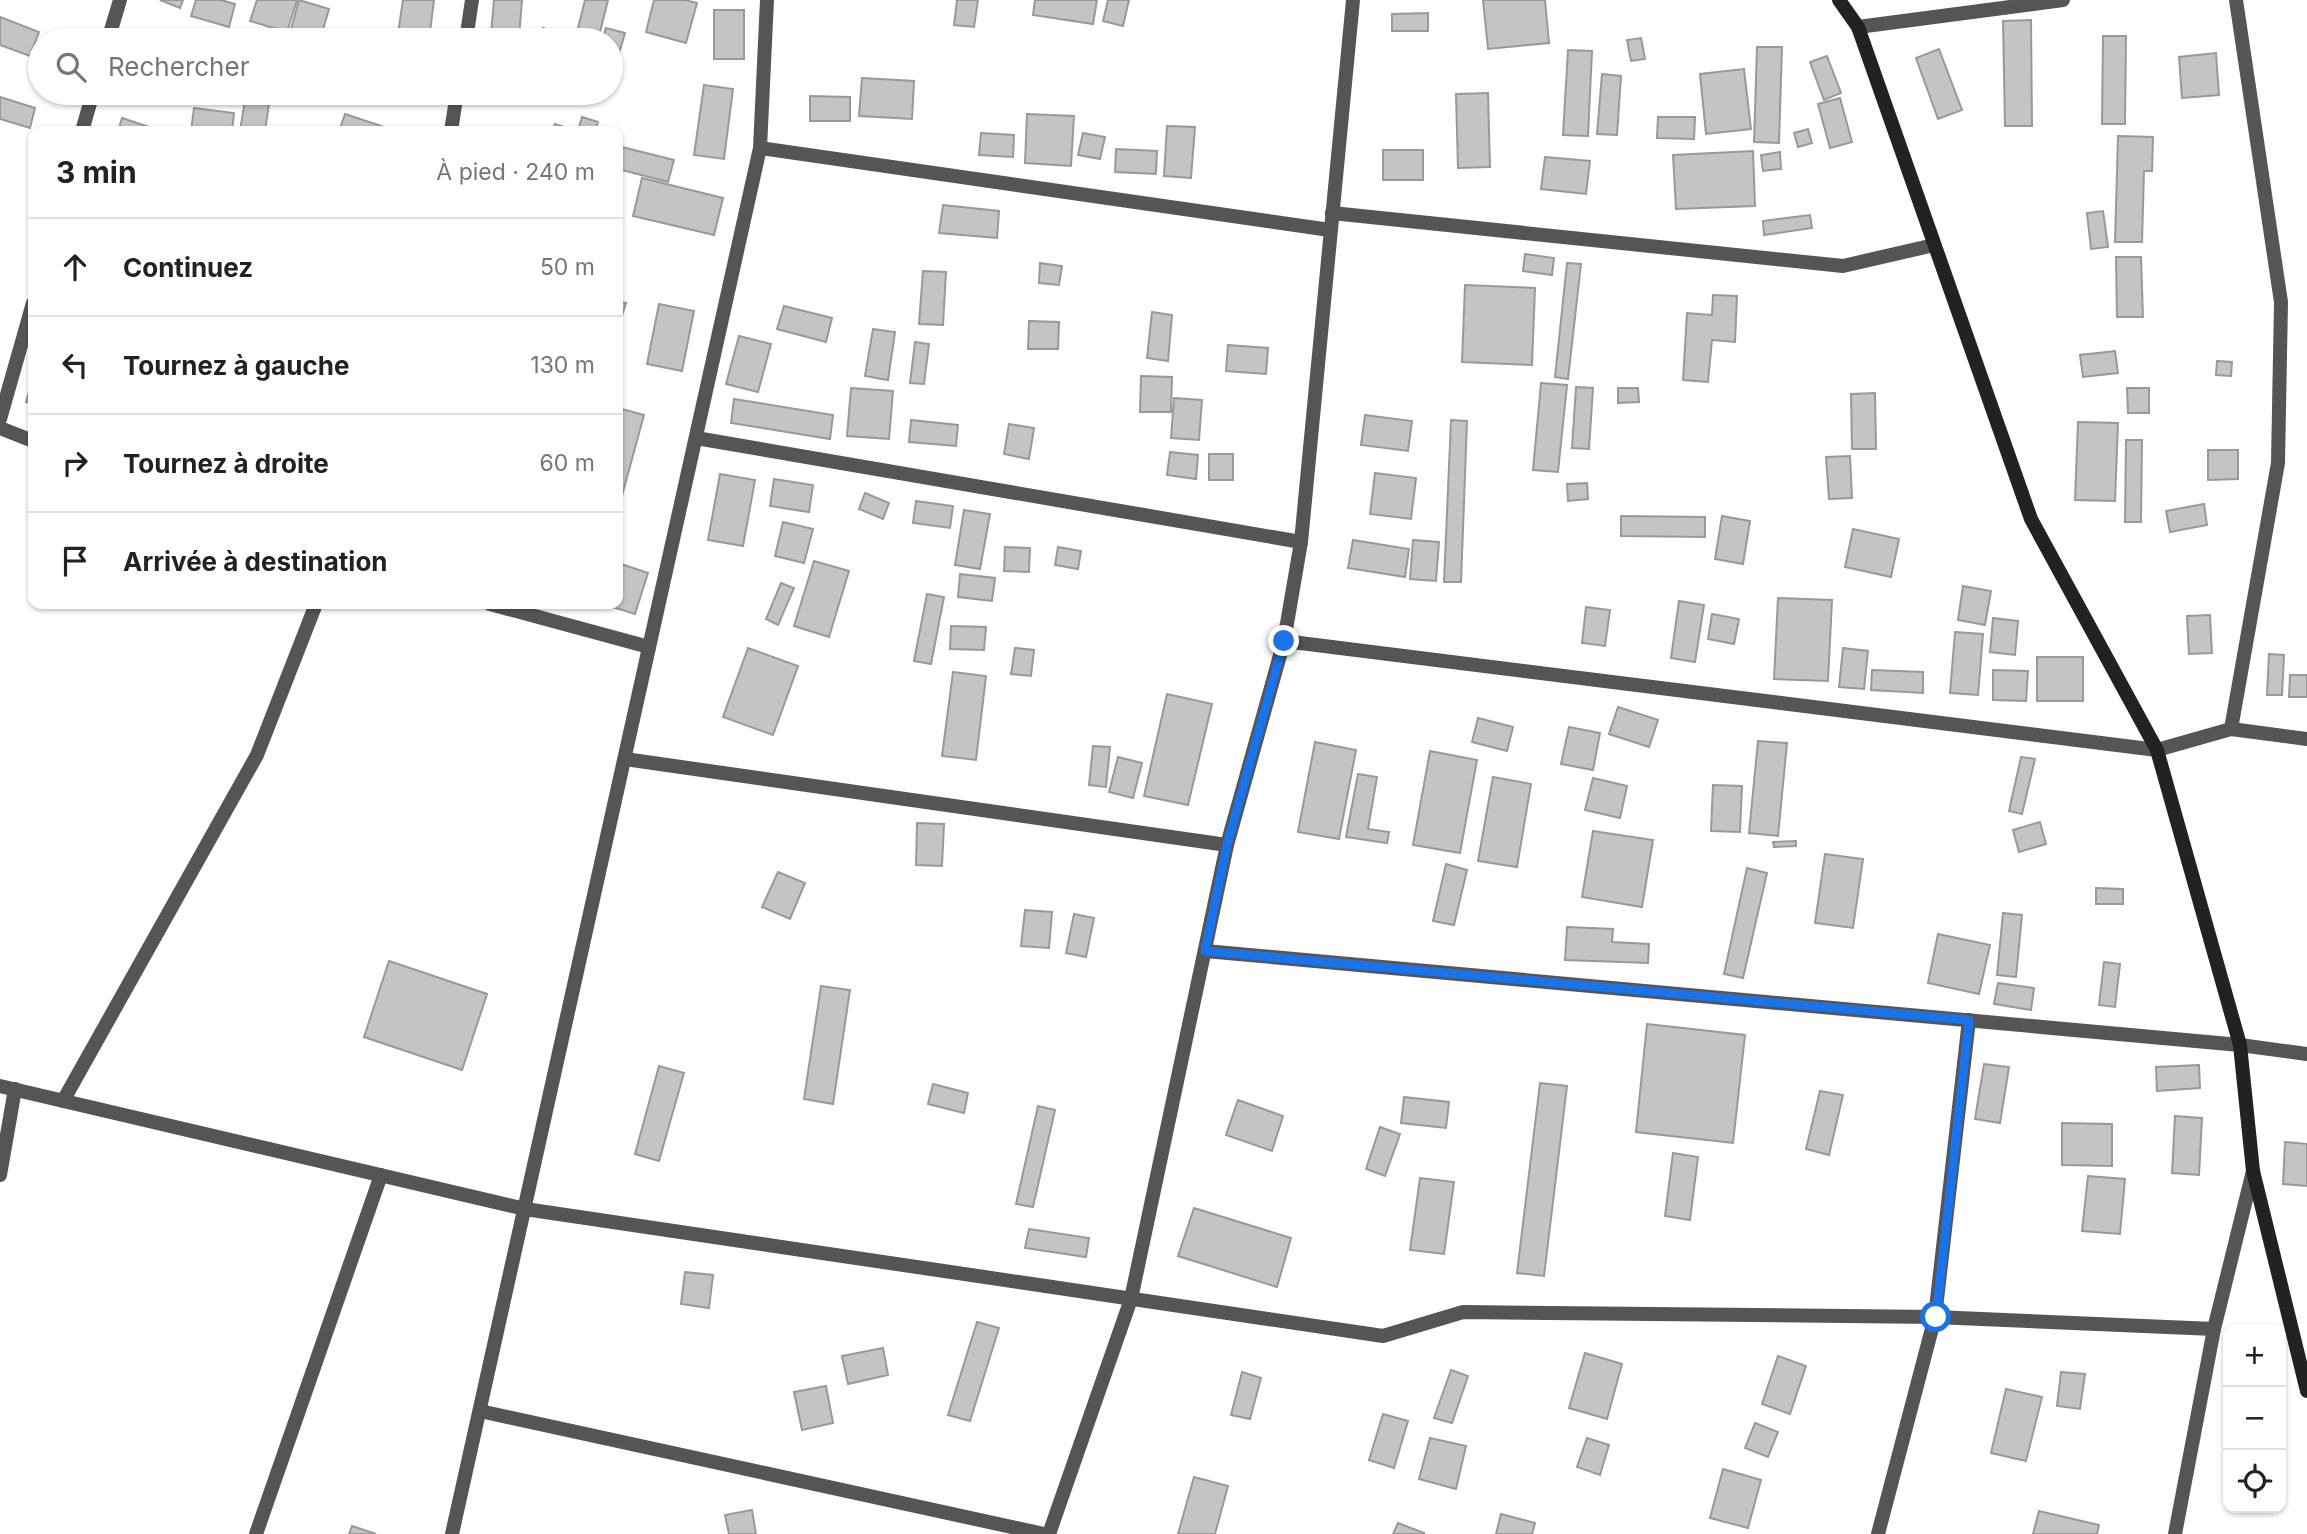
<!DOCTYPE html>
<html lang="fr">
<head>
<meta charset="utf-8">
<style>
  :root { --surface:#fff; --page:#f6f6f6; --text:#222; --muted:#767676; --line:#e0e0e0 }
  body { margin:0; font-family:Inter,sans-serif; background:var(--page); color:var(--text) }
  .controls { position:absolute; right:21px; bottom:21px; display:grid; overflow:hidden; border-radius:14px; box-shadow:0 2px 5px #0004 }
  .controls button { width:63px; height:63px; display:grid; place-items:center; padding:0; border:0; border-bottom:2px solid var(--line); background:var(--surface); color:var(--text); font:35px sans-serif }
  .stop { position:absolute; width:21px; height:21px; margin:-16px; border:5px solid #1a73e8; border-radius:50%; background:#fff }
  .stop.end { background:#1a73e8; border-color:#fff; box-shadow:0 2px 7px #0008 }
  .list { margin:0; padding:0; list-style:none }
  h2 { display:flex; justify-content:space-between; align-items:center; height:91px; margin:0; padding:0 28px; font-size:30px }
  h2 small { font-size:23px; font-weight:400; color:var(--muted) }
  .list li { display:grid; grid-template-columns:46px 1fr auto; gap:21px; align-items:center; box-sizing:border-box; height:98px; padding:0 28px; border-top:2px solid var(--line) }
  .list b { display:block; font-size:26px; white-space:nowrap }
  .list em { font-size:23px; font-style:normal; color:var(--muted) }
  .icon { flex:none; width:38px; height:38px; fill:none; stroke:currentColor; stroke-width:2; stroke-linecap:round; stroke-linejoin:round }
  .map { position:relative; flex:none; width:2307px; height:1534px; overflow:hidden }
  .search { position:absolute; background:var(--surface); box-shadow:0 2px 5px #0004; left:28px; top:28px; width:595px; height:77px; display:flex; align-items:center; gap:18px; box-sizing:border-box; padding:0 24px; border-radius:38px; color:var(--muted); font-size:26px }
  .panel { position:absolute; background:var(--surface); box-shadow:0 2px 5px #0004; left:28px; top:126px; width:595px; height:483px; border-radius:14px }
  .map>svg:first-child { display:block }
  .building { fill:#c4c4c4; stroke:#999; stroke-width:2 }
  .lines { fill:none; stroke-linecap:round; stroke-linejoin:round }
  .street { stroke:#555; stroke-width:14 }
  .secondary { stroke:#222; stroke-width:14 }
  .route { stroke:#1a73e8; stroke-width:9 }
</style>
</head>
<body>
<div class="map">
<svg width="2307" height="1534" viewBox="0 0 2307 1534">
  <rect width="100%" height="100%" fill="#fff"/>
  <g class="building">
    <polygon points="160,0 183,0 180,8"/>
    <polygon points="196,0 221,0 235,4 229,27 191,16"/>
    <polygon points="257,0 297,0 287,32 250,21"/>
    <polygon points="299,0 329,9 320,40 300,40 289,37"/>
    <polygon points="403,0 434,0 429,40 397,40"/>
    <polygon points="494,0 522,0 519,37 491,34"/>
    <polygon points="585,0 608,0 598,40 575,40"/>
    <polygon points="654,0 685,0 697,3 686,43 646,32"/>
    <polygon points="957,0 978,0 974,27 954,25"/>
    <polygon points="1035,0 1097,0 1093,24 1033,15"/>
    <polygon points="1108,0 1129,0 1123,26 1103,21"/>
    <polygon points="1483,0 1545,0 1549,43 1488,49"/>
    <rect x="714" y="10" width="30" height="49"/>
    <polygon points="1428,13 1428,31 1392,31 1392,14"/>
    <polygon points="0,17 39,32 30,56 0,45"/>
    <polygon points="2031,20 2032,126 2005,126 2003,21"/>
    <polygon points="543,28 560,33 558,40 541,40"/>
    <polygon points="606,28 625,33 611,81 611,40 602,40"/>
    <polygon points="2103,36 2126,36 2125,124 2102,124"/>
    <polygon points="1641,38 1645,59 1631,61 1627,40"/>
    <polygon points="1757,47 1782,47 1779,143 1754,142"/>
    <polygon points="1939,49 1962,110 1938,119 1916,58"/>
    <polygon points="1568,50 1592,51 1588,136 1563,135"/>
    <polygon points="2216,53 2219,95 2182,98 2179,57"/>
    <polygon points="1827,56 1841,93 1824,100 1810,62"/>
    <polygon points="1744,69 1751,129 1706,134 1700,74"/>
    <polygon points="1602,74 1621,76 1617,135 1597,134"/>
    <polygon points="862,78 914,81 912,119 859,116"/>
    <polygon points="704,85 733,89 724,159 694,155"/>
    <polygon points="208,93 238,93 237,100 207,97"/>
    <polygon points="1488,93 1490,167 1458,168 1456,94"/>
    <polygon points="810,96 850,97 850,121 810,121"/>
    <polygon points="0,97 35,108 30,128 0,119"/>
    <polygon points="1840,98 1852,142 1830,148 1818,104"/>
    <polygon points="245,100 269,104 265,131 240,131"/>
    <polygon points="194,108 234,113 232,131 191,131"/>
    <polygon points="345,114 387,128 386,131 339,131"/>
    <polygon points="1027,114 1074,116 1071,166 1025,163"/>
    <polygon points="582,117 598,122 595,131 578,131"/>
    <polygon points="1658,117 1695,117 1694,139 1657,138"/>
    <polygon points="122,118 149,127 148,131 118,131"/>
    <polygon points="555,124 573,130 572,131 552,131"/>
    <polygon points="1167,126 1195,127 1191,178 1164,176"/>
    <polygon points="1808,129 1812,143 1798,147 1794,133"/>
    <polygon points="981,133 1014,135 1013,157 979,155"/>
    <polygon points="1083,133 1105,137 1100,159 1078,155"/>
    <polygon points="2118,136 2153,137 2152,171 2144,171 2142,242 2115,242"/>
    <polygon points="618,146 674,160 668,182 618,169"/>
    <polygon points="1116,149 1157,151 1156,174 1115,172"/>
    <rect x="1383" y="150" width="40" height="30"/>
    <polygon points="1753,151 1755,206 1676,209 1673,155"/>
    <polygon points="1780,152 1781,169 1763,171 1761,155"/>
    <polygon points="1545,157 1590,161 1586,194 1541,189"/>
    <polygon points="642,178 723,198 714,235 633,216"/>
    <polygon points="943,205 999,211 997,238 939,233"/>
    <polygon points="2103,211 2108,247 2091,249 2087,213"/>
    <polygon points="1810,215 1812,228 1764,235 1763,221"/>
    <polygon points="1525,254 1554,258 1552,275 1523,271"/>
    <polygon points="2116,257 2141,257 2143,317 2117,317"/>
    <polygon points="1040,263 1062,266 1059,285 1039,283"/>
    <polygon points="1567,263 1581,264 1568,379 1555,377"/>
    <polygon points="923,271 946,272 943,325 919,324"/>
    <polygon points="1465,285 1535,288 1532,365 1462,362"/>
    <polygon points="1713,295 1737,296 1735,342 1712,340 1708,382 1683,380 1687,313 1712,315"/>
    <polygon points="618,301 626,303 618,328"/>
    <polygon points="659,304 694,311 682,371 647,364"/>
    <polygon points="784,306 832,318 826,342 777,329"/>
    <polygon points="1152,312 1172,315 1168,361 1147,358"/>
    <polygon points="1029,321 1059,322 1058,349 1028,349"/>
    <polygon points="873,329 895,332 888,380 865,376"/>
    <polygon points="739,336 771,344 758,392 726,384"/>
    <polygon points="915,342 929,344 924,384 910,383"/>
    <polygon points="1228,345 1268,348 1266,374 1226,371"/>
    <polygon points="2115,351 2118,373 2083,377 2080,355"/>
    <polygon points="2217,361 2232,362 2231,376 2216,375"/>
    <polygon points="1141,376 1172,377 1171,412 1140,412"/>
    <polygon points="33,377 33,404 26,402"/>
    <polygon points="1541,383 1567,385 1558,472 1533,470"/>
    <polygon points="1576,387 1593,388 1589,449 1572,448"/>
    <polygon points="851,388 893,391 889,439 847,436"/>
    <polygon points="1618,388 1638,388 1639,402 1618,403"/>
    <polygon points="2127,388 2149,388 2149,413 2128,413"/>
    <polygon points="1875,393 1876,449 1852,449 1851,394"/>
    <polygon points="1174,398 1202,400 1199,440 1171,438"/>
    <polygon points="734,399 833,415 830,439 731,423"/>
    <polygon points="618,408 644,415 620,503 618,502"/>
    <polygon points="1365,415 1412,421 1408,451 1361,445"/>
    <polygon points="911,420 958,425 956,446 909,442"/>
    <polygon points="1451,420 1467,421 1461,582 1444,582"/>
    <polygon points="2078,422 2118,423 2115,501 2075,500"/>
    <polygon points="1009,424 1034,428 1029,459 1004,454"/>
    <polygon points="2126,440 2142,440 2141,522 2125,522"/>
    <polygon points="2208,450 2238,450 2238,479 2208,480"/>
    <polygon points="1170,452 1198,455 1196,479 1167,475"/>
    <rect x="1209" y="454" width="24" height="26"/>
    <polygon points="1850,456 1852,498 1829,499 1826,457"/>
    <polygon points="1375,473 1416,478 1411,519 1370,514"/>
    <polygon points="720,474 755,480 743,546 708,540"/>
    <polygon points="774,479 813,485 809,512 770,506"/>
    <polygon points="1587,483 1588,499 1568,501 1567,484"/>
    <polygon points="865,493 889,503 883,519 859,509"/>
    <polygon points="916,501 953,506 950,528 913,523"/>
    <polygon points="2204,504 2207,525 2170,532 2166,511"/>
    <polygon points="964,510 990,514 980,569 955,565"/>
    <polygon points="1621,516 1705,517 1705,537 1621,536"/>
    <polygon points="1722,516 1750,521 1743,564 1715,559"/>
    <polygon points="783,522 813,529 804,563 775,556"/>
    <polygon points="1853,529 1899,539 1891,577 1845,567"/>
    <polygon points="1353,540 1409,549 1405,577 1348,568"/>
    <polygon points="1413,540 1439,542 1436,581 1410,579"/>
    <polygon points="1005,547 1030,548 1029,572 1004,571"/>
    <polygon points="1058,547 1081,551 1078,569 1055,565"/>
    <polygon points="814,561 849,571 829,637 794,626"/>
    <polygon points="618,563 648,573 635,614 603,604 618,604"/>
    <polygon points="960,574 995,578 992,601 958,597"/>
    <polygon points="781,583 794,588 778,625 766,619"/>
    <polygon points="1963,586 1991,591 1985,625 1958,620"/>
    <polygon points="927,594 944,597 931,664 914,661"/>
    <polygon points="1778,598 1832,600 1828,681 1774,679"/>
    <polygon points="1679,601 1704,605 1695,662 1671,658"/>
    <polygon points="1586,607 1610,610 1605,646 1582,643"/>
    <polygon points="1712,614 1739,619 1734,644 1708,639"/>
    <polygon points="2210,615 2212,653 2189,654 2187,616"/>
    <polygon points="1993,618 2018,621 2015,655 1990,652"/>
    <polygon points="951,626 986,627 984,650 950,649"/>
    <polygon points="1955,632 1983,634 1978,695 1950,693"/>
    <polygon points="748,648 798,666 773,735 723,717"/>
    <polygon points="1015,648 1034,650 1031,676 1011,674"/>
    <polygon points="1843,648 1868,651 1864,689 1839,687"/>
    <polygon points="2269,654 2284,655 2282,695 2267,695"/>
    <rect x="2037" y="657" width="46" height="44"/>
    <polygon points="1872,670 1923,672 1923,693 1871,690"/>
    <polygon points="1993,670 2028,671 2026,701 1993,700"/>
    <polygon points="953,672 986,676 976,760 942,756"/>
    <polygon points="2290,675 2307,675 2307,697 2289,697"/>
    <polygon points="1167,694 1212,704 1188,805 1144,796"/>
    <polygon points="1618,707 1658,720 1649,747 1609,734"/>
    <polygon points="1478,718 1513,727 1507,751 1472,742"/>
    <polygon points="1569,727 1600,733 1593,770 1561,764"/>
    <polygon points="1758,741 1787,743 1778,836 1749,833"/>
    <polygon points="1315,742 1356,750 1339,839 1298,832"/>
    <polygon points="1093,746 1110,747 1106,787 1089,785"/>
    <polygon points="1430,751 1477,760 1460,853 1413,845"/>
    <polygon points="1118,757 1142,763 1133,798 1109,792"/>
    <polygon points="2021,757 2035,759 2022,814 2009,811"/>
    <polygon points="1358,774 1377,777 1368,829 1389,832 1387,843 1346,837"/>
    <polygon points="1493,777 1531,784 1517,867 1478,861"/>
    <polygon points="1593,778 1627,786 1620,818 1585,810"/>
    <polygon points="1713,785 1742,786 1740,832 1711,831"/>
    <polygon points="2040,822 2046,844 2019,852 2013,830"/>
    <polygon points="917,823 944,824 942,866 916,865"/>
    <polygon points="1593,831 1653,840 1642,907 1582,897"/>
    <polygon points="1796,841 1796,846 1774,847 1773,842"/>
    <polygon points="1825,854 1863,859 1853,928 1815,923"/>
    <polygon points="1446,864 1467,870 1454,925 1433,921"/>
    <polygon points="1747,868 1767,873 1743,978 1724,974"/>
    <polygon points="778,872 805,883 790,919 762,907"/>
    <polygon points="2096,888 2123,889 2123,904 2096,904"/>
    <polygon points="1025,910 1052,912 1049,948 1021,946"/>
    <polygon points="2003,913 2022,915 2016,977 1997,975"/>
    <polygon points="1074,914 1094,918 1086,957 1066,953"/>
    <polygon points="1567,927 1613,929 1612,942 1649,944 1648,963 1565,960"/>
    <polygon points="1938,934 1990,945 1979,994 1928,983"/>
    <polygon points="389,961 487,994 462,1070 364,1037"/>
    <polygon points="2104,962 2120,964 2115,1007 2099,1005"/>
    <polygon points="1998,983 2034,988 2031,1010 1994,1004"/>
    <polygon points="821,986 850,990 833,1104 804,1099"/>
    <polygon points="1647,1024 1745,1035 1733,1143 1636,1132"/>
    <polygon points="1984,1064 2009,1067 2000,1123 1975,1119"/>
    <polygon points="2199,1065 2200,1088 2157,1091 2156,1067"/>
    <polygon points="659,1066 684,1073 659,1161 635,1154"/>
    <polygon points="1540,1083 1567,1086 1544,1276 1517,1273"/>
    <polygon points="933,1084 968,1093 964,1113 928,1104"/>
    <polygon points="1820,1091 1843,1095 1829,1155 1806,1149"/>
    <polygon points="1404,1097 1449,1102 1446,1128 1401,1123"/>
    <polygon points="1238,1100 1283,1116 1272,1151 1226,1135"/>
    <polygon points="1038,1106 1055,1110 1033,1207 1016,1204"/>
    <polygon points="2175,1116 2202,1118 2199,1175 2172,1173"/>
    <polygon points="2062,1123 2112,1124 2112,1166 2062,1165"/>
    <polygon points="1380,1127 1400,1134 1385,1176 1366,1169"/>
    <polygon points="2285,1142 2307,1144 2307,1186 2283,1184"/>
    <polygon points="1673,1153 1698,1157 1690,1220 1665,1216"/>
    <polygon points="2088,1176 2125,1179 2120,1234 2082,1231"/>
    <polygon points="1420,1178 1454,1182 1444,1254 1410,1250"/>
    <polygon points="1194,1208 1291,1238 1277,1287 1178,1256"/>
    <polygon points="1029,1229 1089,1238 1086,1257 1025,1248"/>
    <polygon points="685,1272 713,1275 709,1308 681,1304"/>
    <polygon points="977,1322 999,1328 970,1421 948,1415"/>
    <polygon points="883,1348 888,1375 848,1384 842,1356"/>
    <polygon points="1585,1353 1622,1364 1607,1419 1569,1408"/>
    <polygon points="1778,1356 1806,1366 1790,1414 1762,1404"/>
    <polygon points="1451,1370 1468,1376 1452,1423 1434,1418"/>
    <polygon points="1242,1372 1261,1378 1250,1419 1231,1415"/>
    <polygon points="2061,1372 2085,1374 2080,1409 2057,1406"/>
    <polygon points="826,1386 833,1423 802,1430 794,1392"/>
    <polygon points="2006,1389 2042,1397 2026,1461 1991,1453"/>
    <polygon points="1383,1414 1408,1421 1394,1468 1369,1460"/>
    <polygon points="1755,1423 1778,1432 1768,1457 1745,1448"/>
    <polygon points="1430,1438 1466,1446 1456,1489 1419,1479"/>
    <polygon points="1587,1438 1609,1445 1600,1475 1577,1467"/>
    <polygon points="1723,1469 1761,1480 1748,1528 1710,1518"/>
    <polygon points="1194,1477 1228,1486 1215,1534 1178,1534"/>
    <polygon points="752,1510 756,1534 729,1534 725,1515"/>
    <polygon points="2039,1511 2099,1525 2097,1534 2033,1534"/>
    <polygon points="1501,1514 1535,1523 1532,1534 1496,1534"/>
    <polygon points="1398,1523 1424,1533 1424,1534 1393,1534"/>
    <polygon points="352,1526 376,1534 349,1534"/>
  </g>
  <g class="lines">
    <g class="street">
      <polyline points="1858,27 2063,0"/>
      <polyline points="108,40 120,0"/>
      <polyline points="466,40 472,0"/>
      <polyline points="82,131 93,93"/>
      <polyline points="451,131 457,93"/>
      <polyline points="760,148 1330,230"/>
      <polyline points="1332,213 1843,266 1934,245"/>
      <polyline points="0,419 33,303"/>
      <polyline points="0,428 33,441"/>
      <polyline points="696,438 1301,542"/>
      <polyline points="490,604 649,647"/>
      <polyline points="1284,641 2157,750 2231,729 2307,739"/>
      <polyline points="2231,729 2278,463 2281,302 2236,0"/>
      <polyline points="625,759 1227,845"/>
      <polyline points="1205,951 2240,1045 2307,1054"/>
      <polyline points="0,1086 525,1209 1383,1336 1463,1312 1935,1317 2214,1329"/>
      <polyline points="63,1101 257,755 316,604"/>
      <polyline points="0,1175 15,1089"/>
      <polyline points="480,1411 1044,1534"/>
      <polyline points="256,1534 381,1175"/>
      <polyline points="452,1534 760,148 767,0"/>
      <polyline points="1049,1534 1131,1299 1227,845 1284,641 1301,542 1353,0"/>
      <polyline points="1878,1534 1935,1317 1969,1020"/>
      <polyline points="2175,1534 2214,1329 2253,1171"/>
    </g>
    <polyline class="secondary" points="1839,0 1858,27 2031,519 2157,750 2240,1045 2253,1171 2307,1391"/>
  </g>
  <g class="lines">
    <polyline class="route" points="1284,641 1227,845 1205,951 1969,1020 1936,1317"/>
  </g>
</svg>
<div class="controls">
<button>+</button>
<button>−</button>
<button><svg class="icon" aria-label="locate" viewBox="0 0 24 24"><circle cx="12" cy="12" r="6"/><path d="M12 2v4M12 18v4M2 12h4M18 12h4"/></svg></button>
</div>
<div class="stop" style="left:1936px;top:1317px"></div>
<div class="stop end" style="left:1284px;top:641px"></div>
<div class="search"><svg class="icon" aria-label="search" viewBox="0 0 24 24"><circle cx="10" cy="10" r="6"/><path d="M15 15l6 6"/></svg>Rechercher</div>
<section class="panel">
<h2>3 min<small>À pied · 240 m</small></h2>
<ul class="list">
<li><svg class="icon" aria-label="ahead" viewBox="0 0 24 24"><path d="M12 20V5M6 11l6-6 6 6"/></svg><div><b>Continuez</b></div><em>50 m</em></li>
<li><svg class="icon" aria-label="left" viewBox="0 0 24 24"><path d="M17 20v-9H6M10 6l-5 5 5 5"/></svg><div><b>Tournez à gauche</b></div><em>130 m</em></li>
<li><svg class="icon" aria-label="right" viewBox="0 0 24 24"><path d="M7 20v-9h11M14 6l5 5-5 5"/></svg><div><b>Tournez à droite</b></div><em>60 m</em></li>
<li><svg class="icon" aria-label="arrive" viewBox="0 0 24 24"><path d="M6 21V4h12l-3 4 3 4H6"/></svg><div><b>Arrivée à destination</b></div></li>
</ul>
</section>
</div>
</body>
</html>
